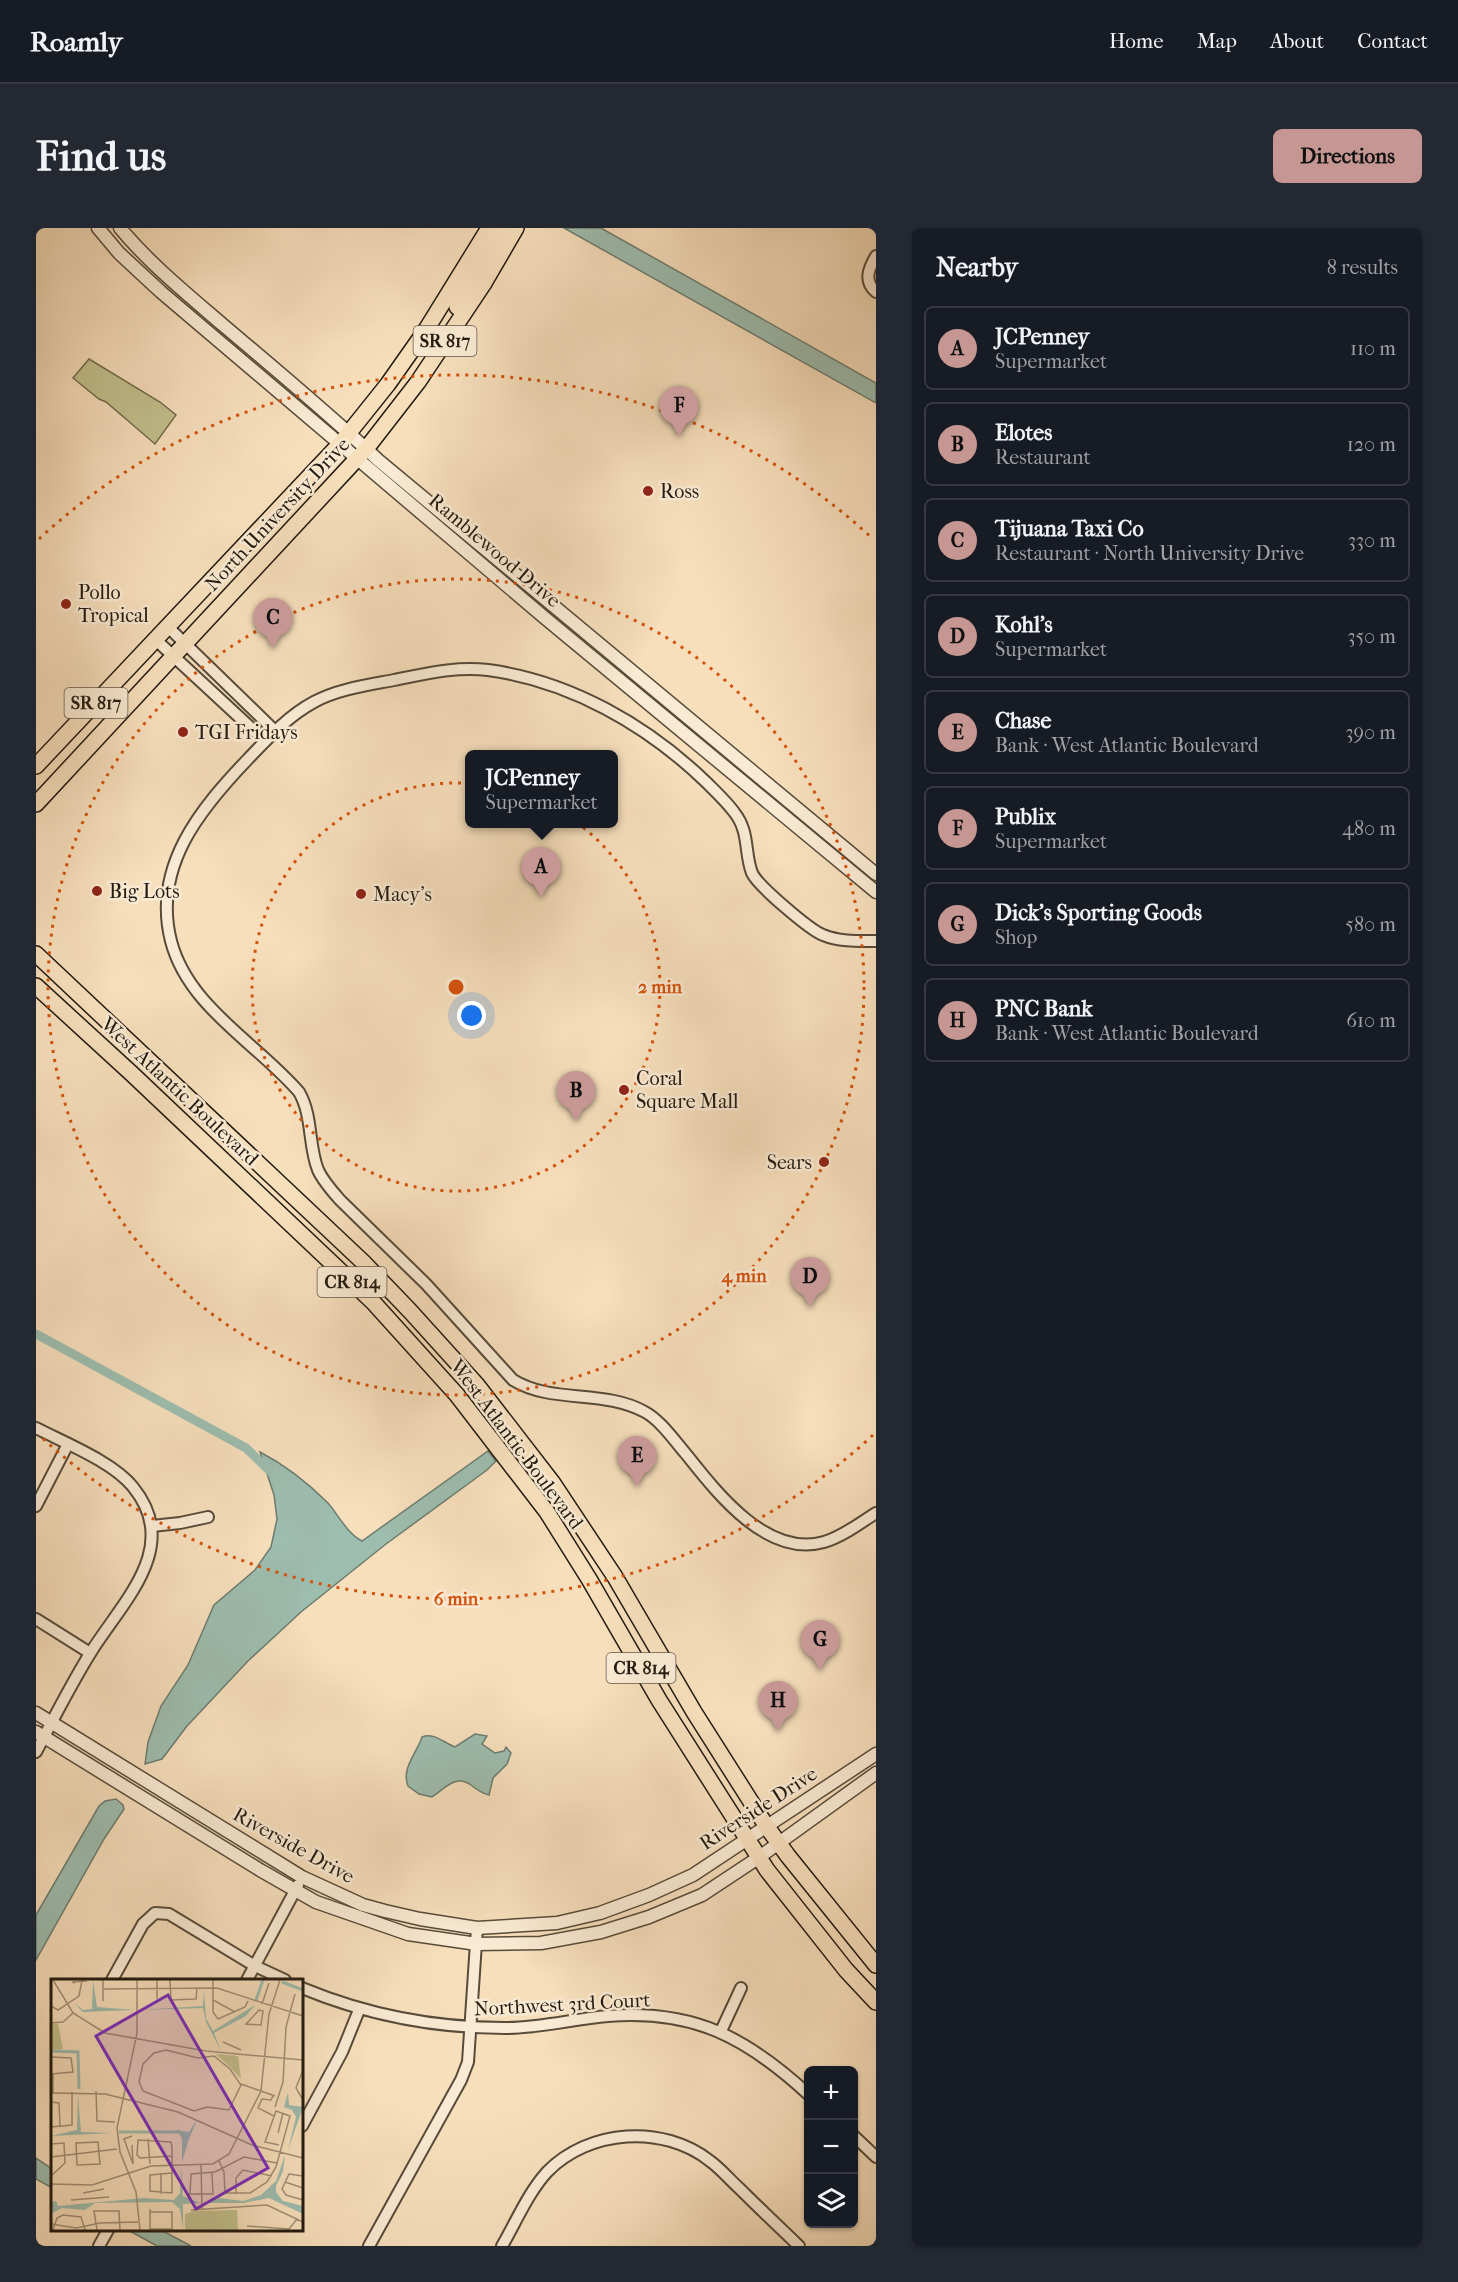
<!DOCTYPE html>
<html lang="en">
<head>
<meta charset="utf-8">
<style>
  :root { --surface:#171b24; --page:#242831; --text:#f1f3f6; --muted:#9ea1a6; --line:#363941; --accent:#c59692 }
  body { margin:0; font-family:"IM FELL French Canon",serif; background:var(--page); color:var(--text) }
  .controls { position:absolute; right:18px; bottom:18px; display:grid; overflow:hidden; border-radius:9px; box-shadow:0 2px 4px #0004 }
  .controls button { width:54px; height:54px; display:grid; place-items:center; padding:0; border:0; border-bottom:2px solid var(--line); background:var(--surface); color:var(--text); font:30px sans-serif }
  .you { position:absolute; left:436px; top:788px; width:21px; height:21px; margin:-15px; border:4px solid #fff; border-radius:50%; background:#1a73e8; box-shadow:0 0 0 9px #1a73e833 }
  .badge { display:grid; place-items:center; width:39px; height:39px; border-radius:50%; background:var(--accent); color:#111; font-size:20px; font-weight:700 }
  .pin { position:absolute; translate:-50% -50px; filter:drop-shadow(0 2px 3px #0008) }
  .pin::after { content:''; position:absolute; top:32px; width:21px; height:18px; background:inherit; clip-path:polygon(0 0,100% 0,50% 100%) }
  .popup { position:absolute; left:429px; top:522px; width:153px; height:78px; box-sizing:border-box; display:grid; place-content:center; border-radius:9px; background:var(--surface); filter:drop-shadow(0 2px 4px #0005); font-size:20px; white-space:nowrap; color:var(--muted) }
  .popup b { font-size:22px; color:var(--text) }
  .popup::after { content:''; position:absolute; left:50%; top:100%; margin-left:-12px; border:12px solid transparent; border-top-color:var(--surface) }
  .list { margin:0; padding:0; list-style:none }
  h2 { display:flex; justify-content:space-between; align-items:center; height:78px; margin:0; padding:0 24px; font-size:26px }
  h2 small { font-size:20px; font-weight:400; color:var(--muted) }
  .list li { display:grid; grid-template-columns:39px 1fr auto; gap:18px; align-items:center; box-sizing:border-box; height:84px; margin:0 12px 12px; padding:0 12px; border:2px solid var(--line); border-radius:9px }
  .list b { display:block; font-size:22px; white-space:nowrap }
  .list p { margin:0; font-size:20px; white-space:nowrap; color:var(--muted) }
  .list em { font-size:20px; font-style:normal; color:var(--muted) }
  .icon { flex:none; width:33px; height:33px; fill:none; stroke:currentColor; stroke-width:2; stroke-linecap:round; stroke-linejoin:round }
  .map { position:relative; flex:none; width:840px; height:2018px; overflow:hidden; border-radius:9px }
  header { display:flex; align-items:center; gap:36px; box-sizing:border-box; height:84px; padding:0 30px; background:var(--surface); border-bottom:2px solid var(--line) }
  header strong { font-size:28px }
  nav { display:flex; gap:33px; margin-inline-start:auto; font-size:21px }
  .intro { display:flex; align-items:center; justify-content:space-between; box-sizing:border-box; height:144px; padding:0 36px }
  h1 { margin:0; font-size:42px }
  .button { padding:15px 27px; border-radius:9px; background:var(--accent); color:#111; font-size:21px; font-weight:700 }
  main { display:flex; gap:36px; padding:0 36px }
  aside { flex:1; background:var(--surface); border-radius:9px; box-shadow:0 2px 4px #0004 }
  .map>svg:first-child { display:block }
  .green { fill:#c2c08d; stroke:#726d4e; stroke-width:1.5 }
  .water { fill:#9dbdaf; stroke:#6c7c6f; stroke-width:1.5 }
  .lines { fill:none; stroke-linecap:round; stroke-linejoin:round }
  .canal { stroke:#9dbdaf; stroke-width:9 }
  .minor-casing { stroke:#574b3a; stroke-width:14 }
  .tertiary-casing { stroke:#574b3a; stroke-width:15 }
  .primary-casing { stroke:#221a0f; stroke-width:18 }
  .minor { stroke:#faead3; stroke-width:10 }
  .tertiary { stroke:#faead3; stroke-width:12 }
  .primary { stroke:#f7dfbc; stroke-width:15 }
  .ring { fill:none; stroke:#d4530c; stroke-width:3; stroke-dasharray:3 6 }
  .poi-dot { fill:#8f2418; stroke:#faead3; stroke-width:2 }
  .labels { text-anchor:middle; stroke-width:5; stroke-linejoin:round; paint-order:stroke }
  .shield { fill:#faead3; stroke:#63584a; stroke-width:1.5 }
  .shield-label { font-size:18px; font-weight:bold; fill:#221a0f }
  .poi-label { font-size:20px; fill:#221a0f; stroke:#faead3; text-anchor:start }
  .street-label { font-size:20px; fill:#221a0f; stroke:#faead3 }
  .inset-river { fill:none; stroke:#9dbdaf; stroke-width:3 }
  .inset-road { fill:none; stroke:#a29077; stroke-width:1.5 }
  .view { fill:#7b2cbf; fill-opacity:0.15; stroke:#7b2cbf; stroke-width:3 }
  .inset-edge { fill:none; stroke:#221a0f; stroke-width:3 }
  .centre { fill:#d4530c; stroke:#faead3; stroke-width:3 }
  .ring-label { font-size:18px; text-anchor:middle; font-weight:bold; fill:#d4530c; stroke:#faead3; stroke-width:5; stroke-linejoin:round; paint-order:stroke }
</style>
</head>
<body>
<header>
<strong>Roamly</strong>
<nav><a>Home</a><a>Map</a><a>About</a><a>Contact</a></nav>
</header>
<div class="intro"><h1>Find us</h1><a class="button">Directions</a></div>
<main>
<div class="map">
<svg width="840" height="2018" viewBox="0 0 840 2018">
  <rect width="100%" height="100%" fill="#f7dfbc"/>
  <filter id="stains"><feTurbulence type="fractalNoise" baseFrequency=".00333" numOctaves="4"/><feColorMatrix values="0 0 0 0 .2 0 0 0 0 .09 0 0 0 0 .02 0 0 0 .5 -.17"/></filter>
  <radialGradient id="worn" r=".72"><stop offset=".6" stop-color="#630" stop-opacity="0"/><stop offset="1" stop-color="#630" stop-opacity=".3"/></radialGradient>
  <polygon class="green" points="53,131 124,174 140,187 119,216 70,174 63,171 37,150"/>
  <g class="water">
    <polygon points="528,0 565,0 840,155 840,175"/>
    <path d="M452 1223 460 1233 451 1242 350 1316 265 1384 212 1433 151 1498 126 1531 109 1536 112 1514 125 1478 152 1437 178 1377 219 1342 235 1319 241 1291 238 1267 224 1224C249 1237 272 1255 292 1275 303 1288 311 1305 326 1313Z"/>
    <path d="M439 1506 451 1508 446 1516 459 1525 468 1523 470 1519 475 1525 471 1536 457 1550 453 1567C445 1565 441 1562 435 1557 420 1546 409 1560 396 1569L383 1566 372 1558C365 1540 381 1525 386 1509 398 1504 408 1515 419 1519Z"/>
    <polygon points="80,1571 87,1577 88,1581 68,1611 0,1732 0,1687 63,1578 69,1573"/>
    <polygon points="0,1930 16,1941 16,1960 0,1951"/>
    <polygon points="92,2002 125,2002 155,2018 121,2018"/>
  </g>
  <g class="lines">
    <polyline class="canal" points="0,1106 210,1220 235,1244"/>
    <g class="minor-casing">
      <g id="minor">
        <path d="M840 28C833 40 827 53 840 64"/>
        <polyline points="132,399 239,503"/>
        <polyline points="120,412 229,513"/>
        <path d="M840 713C823 713 804 714 787 707 774 702 722 658 716 645 708 624 714 604 698 584 690 573 679 563 670 554 611 497 534 453 452 442 420 438 389 446 358 452 332 457 302 461 278 474 252 488 232 510 212 531 164 581 116 639 135 713 152 779 221 815 263 864 277 888 272 917 282 942 287 953 296 963 304 972L390 1056 477 1152C516 1176 568 1161 609 1184 624 1192 638 1212 650 1226 681 1265 731 1330 788 1314 806 1309 824 1295 840 1285"/>
        <path d="M0 1200C29 1215 77 1234 97 1259 146 1319 87 1373 55 1424 35 1456 18 1490 0 1524"/>
        <polyline points="0,1278 32,1216"/>
        <polyline points="116,1298 144,1295 172,1289"/>
        <polyline points="0,1391 54,1425"/>
        <polyline points="76,1752 107,1696 119,1685 133,1686 219,1738 249,1752"/>
        <polyline points="211,1752 262,1657"/>
        <path d="M266 1760C331 1787 397 1800 469 1800 504 1800 537 1791 572 1788 658 1781 711 1810 772 1866"/>
        <polyline points="685,1803 705,1760"/>
        <polyline points="266,1898 306,1824 323,1782"/>
        <polyline points="818,1908 840,1929"/>
        <polyline points="63,2018 72,2002"/>
        <polyline points="333,2018 425,1852 432,1834 441,1700"/>
        <path d="M466 2018C480 1994 492 1965 511 1944 553 1901 627 1896 674 1933 685 1941 694 1952 704 1961 723 1980 743 1999 763 2018"/>
      </g>
    </g>
    <g class="tertiary-casing">
      <g id="tertiary">
        <polyline points="62,0 83,25 125,64 509,390 840,664"/>
        <path d="M84 0C114 36 151 66 187 97 239 141 292 185 342 232L840 646"/>
        <polyline points="0,1485 266,1649 327,1677 349,1683 384,1691 441,1700 521,1695 564,1685 613,1667 657,1647 840,1526"/>
        <polyline points="0,1504 224,1642 280,1674 372,1706 441,1716 505,1715 565,1704 613,1689 666,1667 722,1630 840,1545"/>
      </g>
    </g>
    <g class="primary-casing">
      <g id="primary">
        <polyline points="448,55 444,49 448,29 464,0"/>
        <polyline points="421,79 436,49 433,33"/>
        <polyline points="0,538 304,216 352,156 390,102 453,0"/>
        <polyline points="0,576 330,221 382,154 448,55 480,0"/>
        <polyline points="0,726 327,1034 374,1083 441,1157 516,1254 579,1349 658,1484 731,1599 752,1628 840,1737"/>
        <polyline points="0,758 95,845 337,1074 421,1167 511,1284 553,1351 623,1472 731,1642 810,1742 840,1774"/>
      </g>
    </g>
    <use href="#minor" class="minor"/>
    <use href="#tertiary" class="tertiary"/>
    <use href="#primary" class="primary"/>
  </g>
  <g class="ring">
    <circle cx="420" cy="759" r="204"/>
    <circle cx="420" cy="759" r="408"/>
    <path d="M837 1207A612 612 0 0 1 3 1207M3 311A612 612 0 0 1 837 311"/>
  </g>
  <g class="poi-dot">
    <circle cx="612" cy="263" r="6"/>
    <circle cx="30" cy="376" r="6"/>
    <circle cx="147" cy="504" r="6"/>
    <circle cx="61" cy="663" r="6"/>
    <circle cx="325" cy="666" r="6"/>
    <circle cx="588" cy="862" r="6"/>
    <circle cx="788" cy="934" r="6"/>
  </g>
  <g class="labels">
    <g class="shield">
      <rect x="377.5" y="98" width="63" height="30" rx="4.5"/>
      <rect x="28.5" y="460" width="63" height="30" rx="4.5"/>
      <rect x="281.5" y="1039" width="69" height="30" rx="4.5"/>
      <rect x="570.5" y="1425" width="69" height="30" rx="4.5"/>
    </g>
    <g class="shield-label">
      <text x="409" y="119">SR 817</text>
      <text x="60" y="481">SR 817</text>
      <text x="316" y="1060">CR 814</text>
      <text x="605" y="1446">CR 814</text>
    </g>
    <g class="poi-label">
      <text x="624" y="270">Ross</text>
      <text x="42" y="371">Pollo<tspan x="42" dy="23">Tropical</tspan></text>
      <text x="159" y="511">TGI Fridays</text>
      <text x="73" y="670">Big Lots</text>
      <text x="337" y="673">Macy's</text>
      <text x="600" y="857">Coral<tspan x="600" dy="23">Square Mall</tspan></text>
      <text x="776" y="941" text-anchor="end">Sears</text>
    </g>
    <g class="street-label">
      <text transform="translate(241 286) rotate(-47)" y="7">North University Drive</text>
      <text transform="translate(459 322) rotate(40)" y="7">Ramblewood Drive</text>
      <text transform="translate(144 863) rotate(43)" y="7">West Atlantic Boulevard</text>
      <text transform="translate(481 1216) rotate(53)" y="7">West Atlantic Boulevard</text>
      <text transform="translate(722 1580) rotate(-33)" y="7">Riverside Drive</text>
      <text transform="translate(258 1617) rotate(29)" y="7">Riverside Drive</text>
      <text transform="translate(526 1776) rotate(-3)" y="7">Northwest 3rd Court</text>
    </g>
  </g>
  <g transform="translate(15 1751)">
    <rect width="252" height="252" fill="#f7dfbc"/>
    <path d="M0 45H7L12 70 0 71ZM165 75 187 77 190 100 178 87ZM186 231 187 251H134V235L142 232Z" fill="#c2c08d"/>
    <path d="M42 1 46 28 83 31 32 33 22 23 32 31 41 30ZM153 11 155 39 162 52 204 26 195 37 163 54 170 72 155 43 152 29 87 31 152 27ZM237 113 238 126 252 128 237 171 245 138 241 131 233 128ZM27 116 30 153 62 154 0 157 26 151ZM146 140 137 163 131 183V159L125 151 138 153ZM234 176 232 192 225 207V213L232 222 252 227V235L218 219 192 224H152L168 219 192 222 210 216 225 202ZM130 188 132 217 149 224 132 225V250L129 230 121 223 44 224 34 231 11 229 0 235V223L5 222 7 227 93 219 123 221 129 214Z" fill="#9dbdaf"/>
    <path class="inset-river" d="M231 3 252 11M205 21 212 1M0 72 27 73 28 110M68 153H129"/>
    <path class="inset-road" d="M2 1 22 34 54 54 155 72 252 81M52 1V22M86 1V54L66 149 69 173 85 213 89 251M106 1V20M119 1 120 21 145 20 146 9M162 1V33L167 40M24 4 21 3 36 2M52 10 166 9 252 37M162 21 184 33M211 25 218 4M0 27 7 31 28 17 31 1M208 31 212 32 210 46 195 45ZM167 40 194 28 197 22M0 44 12 43 22 34M172 63 190 71M115 71 147 79 163 77 179 90 190 106 178 131 156 128 143 132 92 112 88 103 92 85 103 74ZM0 78 20 79 22 93 0 95M252 91 245 109 252 121M190 105 224 117M45 112 46 142 64 143M0 114 54 115 127 133 201 166 252 179M2 114V95M222 117 220 121 211 120 207 129 223 137M0 123 8 124 9 147M224 128 232 103 235 48 244 15M0 148 21 146V113M227 154 232 134M97 160 99 185M47 163 49 185 26 186 25 164ZM120 163 121 168V214L99 212V196L121 194M120 163 87 161 86 176 89 179 121 177M0 165 13 164 14 184 0 197M81 166 82 185 73 160 81 157M0 178 66 170M168 182 173 193 174 214H199L216 203 225 188 239 137 225 132 214 163 228 166M150 185 151 231M110 194V215M161 194 162 215H139L140 195 164 193 193 178 226 184M252 197 238 195 231 210 235 216 252 221M234 203 252 209M0 205 41 206 100 187 162 185 178 175 210 112 218 35 229 1M32 214 53 210M185 215V199L192 191 221 197M20 221 58 218M99 230V250H121V233H99M140 231 216 226 252 243M0 245 25 249 49 244 87 243M196 247 238 250 246 240M2 251 6 239 12 236 30 238 34 251M46 251 43 232H68L69 251"/>
    <path class="view" d="M117 16 217 189 145 230 45 57Z"/>
    <rect width="252" height="252" class="inset-edge"/>
  </g>
  <circle cx="420" cy="759" r="9" class="centre"/>
  <g class="ring-label">
    <text x="624" y="765">2 min</text>
    <text x="708" y="1054">4 min</text>
    <text x="420" y="1377">6 min</text>
  </g>
  <rect width="100%" height="100%" filter="url(#stains)"/>
  <rect width="100%" height="100%" fill="url(#worn)"/>
</svg>
<div class="controls">
<button>+</button>
<button>−</button>
<button><svg class="icon" aria-label="layers" viewBox="0 0 24 24"><path d="M12 4l9 5-9 5-9-5zM3 14l9 5 9-5"/></svg></button>
</div>
<div class="you"></div>
<div class="pin badge" style="left:505px;top:669px">A</div>
<div class="popup"><b>JCPenney</b>Supermarket</div>
<div class="pin badge" style="left:540px;top:893px">B</div>
<div class="pin badge" style="left:237px;top:420px">C</div>
<div class="pin badge" style="left:774px;top:1079px">D</div>
<div class="pin badge" style="left:601px;top:1258px">E</div>
<div class="pin badge" style="left:643px;top:208px">F</div>
<div class="pin badge" style="left:784px;top:1442px">G</div>
<div class="pin badge" style="left:742px;top:1503px">H</div>
</div>
<aside>
<h2>Nearby<small>8 results</small></h2>
<ul class="list">
<li><span class="badge">A</span><div><b>JCPenney</b><p>Supermarket</p></div><em>110 m</em></li>
<li><span class="badge">B</span><div><b>Elotes</b><p>Restaurant</p></div><em>120 m</em></li>
<li><span class="badge">C</span><div><b>Tijuana Taxi Co</b><p>Restaurant · North University Drive</p></div><em>330 m</em></li>
<li><span class="badge">D</span><div><b>Kohl's</b><p>Supermarket</p></div><em>350 m</em></li>
<li><span class="badge">E</span><div><b>Chase</b><p>Bank · West Atlantic Boulevard</p></div><em>390 m</em></li>
<li><span class="badge">F</span><div><b>Publix</b><p>Supermarket</p></div><em>480 m</em></li>
<li><span class="badge">G</span><div><b>Dick's Sporting Goods</b><p>Shop</p></div><em>580 m</em></li>
<li><span class="badge">H</span><div><b>PNC Bank</b><p>Bank · West Atlantic Boulevard</p></div><em>610 m</em></li>
</ul>
</aside>
</main>
</body>
</html>
